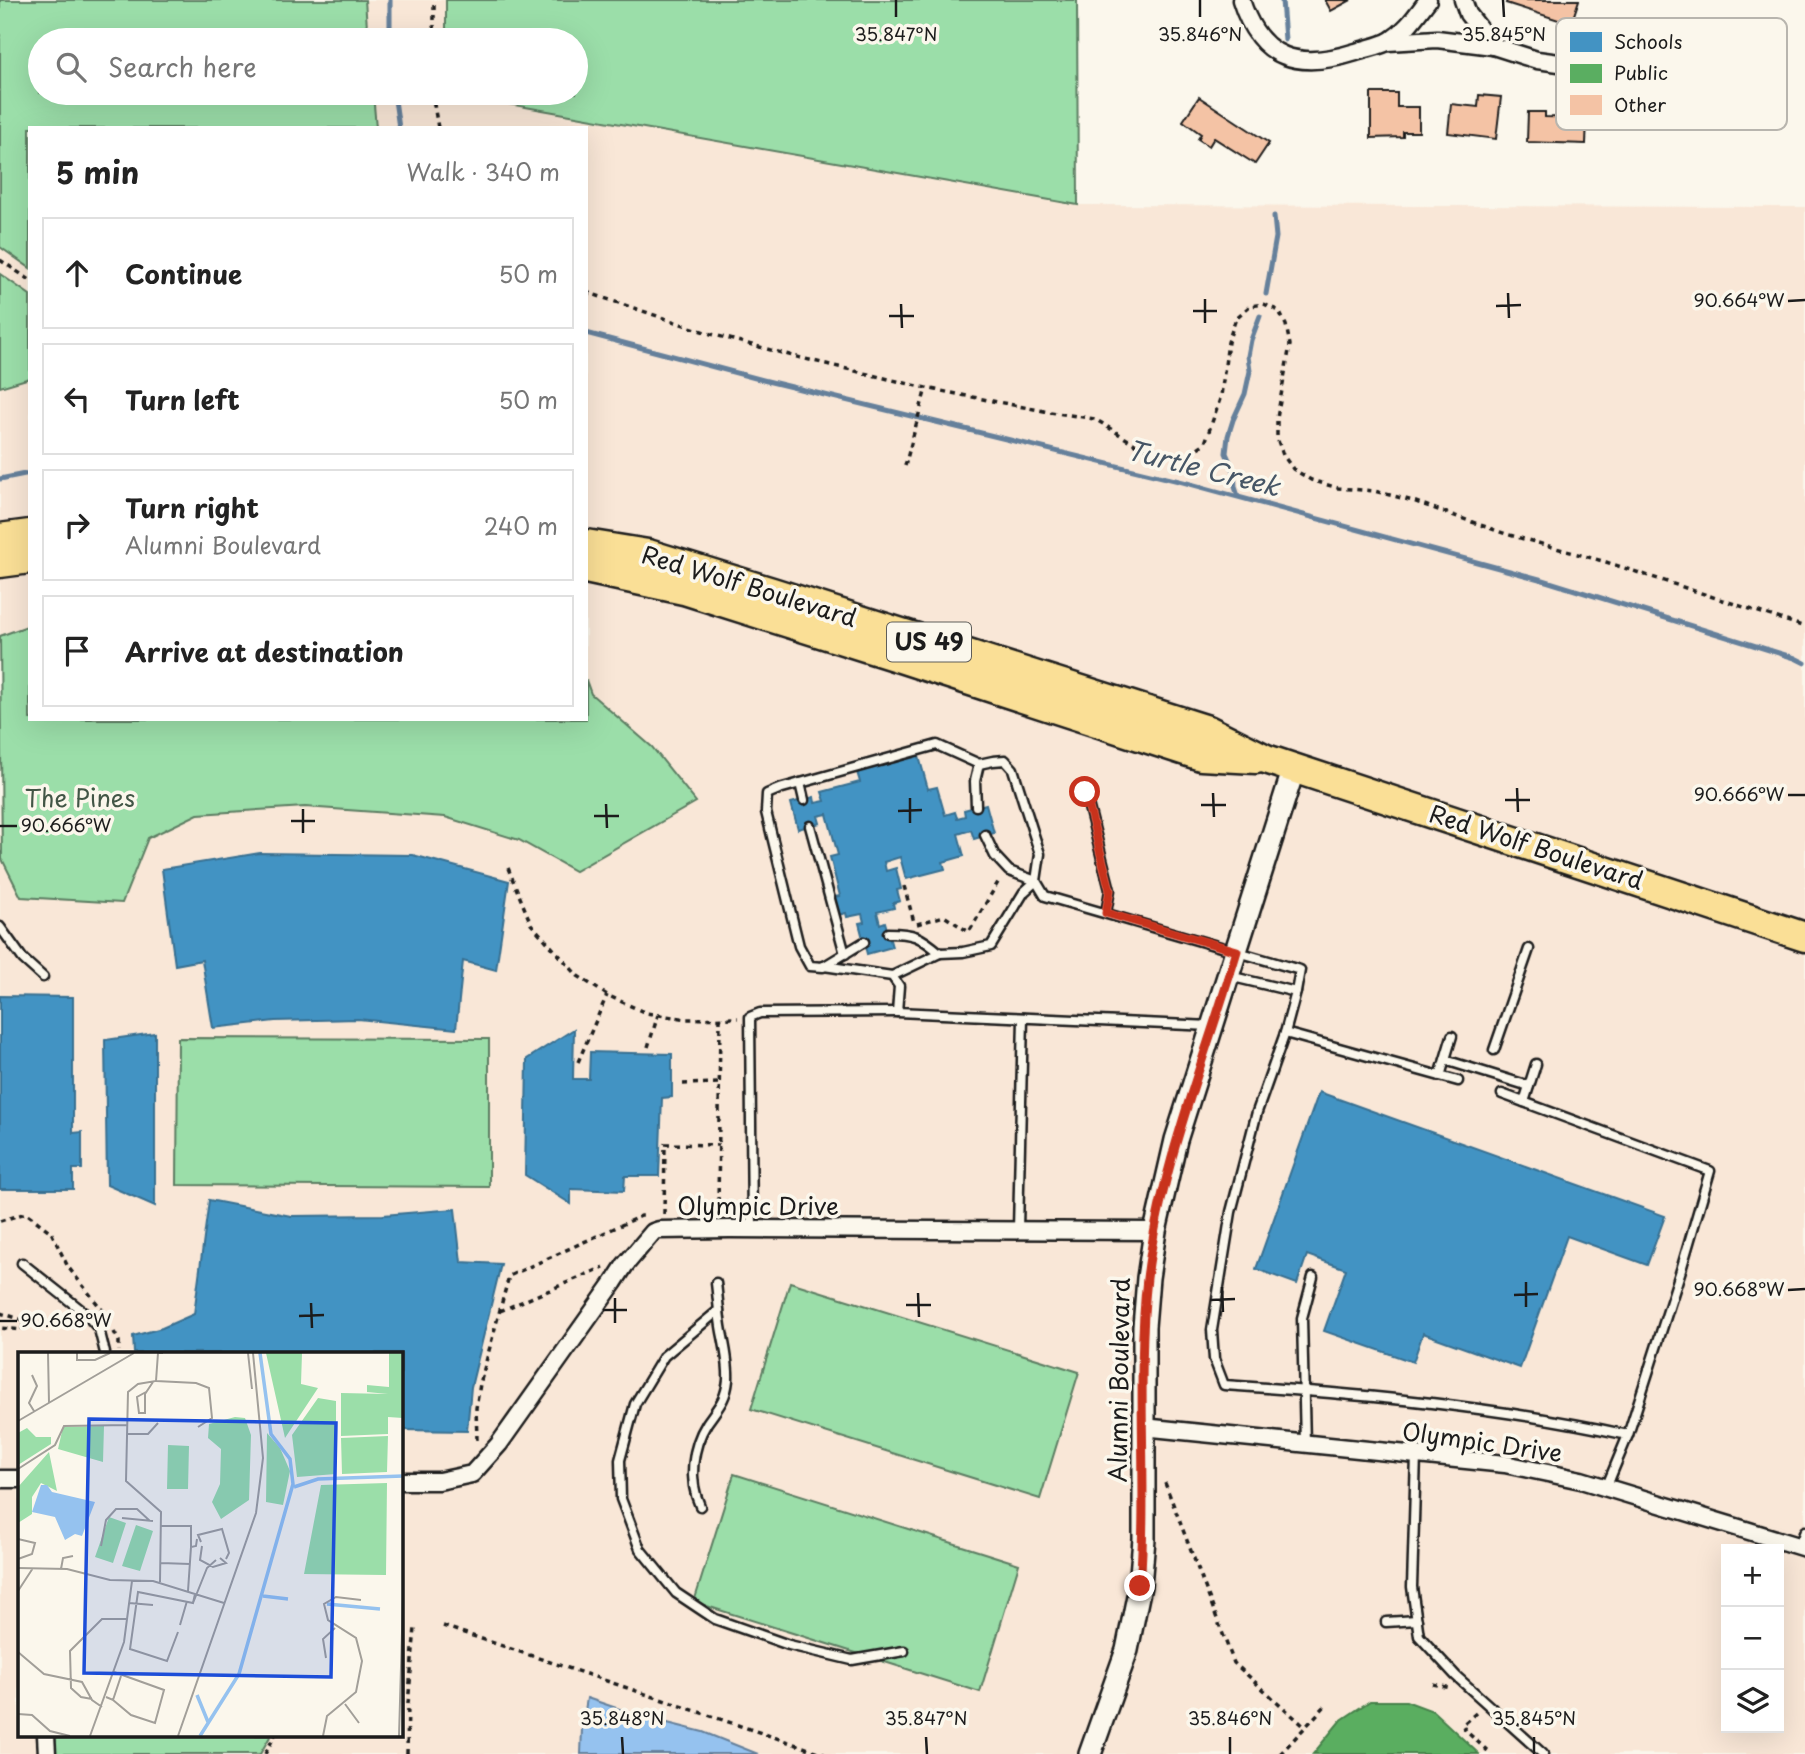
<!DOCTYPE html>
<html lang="en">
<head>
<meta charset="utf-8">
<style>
  :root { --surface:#fff; --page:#f2f2f2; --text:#222; --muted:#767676; --line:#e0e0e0 }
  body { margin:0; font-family:"Playpen Sans",sans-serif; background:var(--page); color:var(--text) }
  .controls { position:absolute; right:21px; bottom:21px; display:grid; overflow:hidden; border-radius:0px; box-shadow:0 7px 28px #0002 }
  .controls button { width:63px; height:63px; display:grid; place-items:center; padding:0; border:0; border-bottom:2px solid var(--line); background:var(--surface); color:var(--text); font:35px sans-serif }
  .stop { position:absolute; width:21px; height:21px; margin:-16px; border:5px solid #c8321e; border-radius:50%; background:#fff }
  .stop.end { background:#c8321e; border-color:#fff; box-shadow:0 2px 7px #0008 }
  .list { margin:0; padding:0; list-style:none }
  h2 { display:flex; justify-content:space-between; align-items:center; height:91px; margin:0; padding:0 28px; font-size:30px }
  h2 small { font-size:23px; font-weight:400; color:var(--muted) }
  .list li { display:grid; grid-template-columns:46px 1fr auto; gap:21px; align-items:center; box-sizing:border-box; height:112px; margin:0 14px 14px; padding:0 14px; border:2px solid var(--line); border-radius:0px }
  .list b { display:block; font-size:26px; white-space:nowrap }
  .list p { margin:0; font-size:23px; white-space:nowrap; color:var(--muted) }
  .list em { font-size:23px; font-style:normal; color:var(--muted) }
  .icon { flex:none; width:38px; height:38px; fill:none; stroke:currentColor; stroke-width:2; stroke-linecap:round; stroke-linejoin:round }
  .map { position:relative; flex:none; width:1805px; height:1754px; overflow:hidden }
  .search { position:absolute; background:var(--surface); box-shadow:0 7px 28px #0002; left:28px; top:28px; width:560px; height:77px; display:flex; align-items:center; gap:18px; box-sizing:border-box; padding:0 24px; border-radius:38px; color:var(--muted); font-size:26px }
  .panel { position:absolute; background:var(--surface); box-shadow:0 7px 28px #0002; left:28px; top:126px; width:560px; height:595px; border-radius:0px }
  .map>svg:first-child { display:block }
  .built { fill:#f9e7d7; fill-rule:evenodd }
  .green { fill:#9bdea9; stroke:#5c7d62; stroke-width:2 }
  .water { fill:#95c2ef; stroke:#65809b; stroke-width:2 }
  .schools { fill:#4393c3; stroke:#376f91; stroke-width:2 }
  .public { fill:#5aae61; stroke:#47824c; stroke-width:2 }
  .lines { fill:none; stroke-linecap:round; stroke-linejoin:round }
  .stream { stroke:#65809b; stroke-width:5 }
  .building { fill:#f4c3a5; stroke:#1c1c1c; stroke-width:2 }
  .lane-casing { stroke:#1c1c1c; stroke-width:13 }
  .street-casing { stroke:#1c1c1c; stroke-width:21 }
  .secondary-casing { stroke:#1c1c1c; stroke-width:26 }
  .highway-casing { stroke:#1c1c1c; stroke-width:33 }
  .path { stroke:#1c1c1c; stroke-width:3.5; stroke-dasharray:5 5; stroke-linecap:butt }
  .lane { stroke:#fbf7ec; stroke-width:8 }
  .street { stroke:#fbf7ec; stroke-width:16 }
  .secondary { stroke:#fbf7ec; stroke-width:21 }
  .highway { stroke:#fadf96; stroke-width:28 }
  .route { stroke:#c8321e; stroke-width:9 }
  .ticks { fill:none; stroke:#1c1c1c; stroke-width:2.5 }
  .labels { text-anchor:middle; stroke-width:7; stroke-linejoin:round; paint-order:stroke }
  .shield { fill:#fbf7ec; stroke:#5f5e5a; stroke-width:2 }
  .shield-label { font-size:23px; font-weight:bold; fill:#1c1c1c }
  .street-label { font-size:24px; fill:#1c1c1c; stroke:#fbf7ec }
  .park-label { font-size:24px; fill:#425646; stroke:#fbf7ec }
  .water-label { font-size:26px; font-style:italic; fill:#465666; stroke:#fbf7ec }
  .inset-river { fill:none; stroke:#95c2ef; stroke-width:3.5 }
  .inset-road { fill:none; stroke:#a29f99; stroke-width:2 }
  .view { fill:#1d4ed8; fill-opacity:0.15; stroke:#1d4ed8; stroke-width:3.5 }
  .inset-edge { fill:none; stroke:#1c1c1c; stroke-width:3.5 }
  .key { fill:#fbf7ec; stroke:#b8b5ae; stroke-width:2 }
  .key-label { font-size:19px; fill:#1c1c1c }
  .ticks-label { font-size:18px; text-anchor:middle; fill:#1c1c1c; stroke:#fbf7ec; stroke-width:7; stroke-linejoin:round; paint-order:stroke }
</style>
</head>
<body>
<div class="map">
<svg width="1805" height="1754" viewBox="0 0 1805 1754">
  <rect width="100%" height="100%" fill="#fbf7ec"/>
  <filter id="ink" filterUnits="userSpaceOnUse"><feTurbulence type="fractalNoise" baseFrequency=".0143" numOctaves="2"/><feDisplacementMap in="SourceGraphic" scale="14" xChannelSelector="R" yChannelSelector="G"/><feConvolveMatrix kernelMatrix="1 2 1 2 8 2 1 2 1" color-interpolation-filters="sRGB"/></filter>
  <g filter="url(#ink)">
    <path class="built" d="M0 0H1077L1078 205 1805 207V1754H0ZM40 40H576V93H40ZM30 128H586V719H30ZM19 1353H401V1735H19ZM1726 1549H1779V1728H1726Z"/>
    <g class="green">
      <polygon points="0,0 365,0 368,40 40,40 40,93 373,93 376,128 30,128 30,268 0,247"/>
      <polygon points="446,0 1077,0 1078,205 446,93 576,93 576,40 446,40"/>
      <polygon points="0,274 30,295 30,378 0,387"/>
      <polygon points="30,625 30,719 586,719 586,680 591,694 652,747 696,802 575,871 519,840 445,817 305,807 198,814 148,838 122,903 21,897 2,859 0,636"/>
      <polygon points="178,1038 489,1039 489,1187 177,1185"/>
      <polygon points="790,1282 1079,1372 1040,1499 751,1409"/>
      <polygon points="734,1474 1019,1564 980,1692 694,1602"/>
      <polygon points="54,1735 271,1735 260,1754 55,1754"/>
    </g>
    <polygon class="water" points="587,1698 640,1716 703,1732 758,1754 581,1754 582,1729"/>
    <g class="schools">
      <polygon points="918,753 928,789 937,787 945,815 955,812 957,818 965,816 964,810 986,804 994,833 974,839 971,830 958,834 964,856 943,862 945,869 906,879 900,857 884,862 886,871 896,868 901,889 897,890 900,901 893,903 894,908 877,912 880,924 885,922 892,947 867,954 859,923 864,922 862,914 847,917 846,913 838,915 834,897 840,896 830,857 838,855 827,814 818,816 820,823 798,829 791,803 814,797 815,803 825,801 822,792 860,782 856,769"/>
      <polygon points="260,853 413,855 509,881 496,970 463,961 456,1029 358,1019 275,1021 213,1028 202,960 175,965 162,869"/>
      <polygon points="0,996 73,997 73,1133 82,1132 82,1169 73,1169 73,1189 0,1189"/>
      <polygon points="574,1029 573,1079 589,1079 590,1052 672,1054 672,1097 662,1098 659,1176 625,1176 624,1191 571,1189 571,1204 525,1175 527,1059"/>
      <polygon points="155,1033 155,1206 107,1185 105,1040"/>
      <polygon points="1319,1092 1665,1216 1647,1265 1567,1236 1520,1368 1423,1333 1413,1362 1324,1331 1346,1269 1307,1255 1297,1284 1256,1269"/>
      <polygon points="209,1200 291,1216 383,1215 455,1209 461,1262 501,1264 471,1387 467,1431 401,1430 401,1353 134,1353 133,1336 162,1328 194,1314"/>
    </g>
    <polygon class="public" points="1370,1701 1406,1701 1433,1711 1479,1754 1313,1754 1340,1721"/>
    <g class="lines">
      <g class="stream">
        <polyline points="1282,0 1285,40"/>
        <polyline points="390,40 390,0"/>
        <polyline points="394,93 399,128"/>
        <polyline points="1266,294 1276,237 1274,216"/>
        <polyline points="586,333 763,380 1183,482 1543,580 1795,658 1805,663"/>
        <polyline points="0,479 30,473"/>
        <polyline points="1238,496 1235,487 1234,471 1226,453 1228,436 1233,420 1245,394 1250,371 1248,356 1251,340 1260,316"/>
      </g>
    </g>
    <g class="building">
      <polygon points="1325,0 1351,0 1331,11"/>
      <polygon points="1507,0 1579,0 1571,24 1506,3"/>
      <polygon points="1371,93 1397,93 1397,107 1419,107 1419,132 1403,132 1403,137 1371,138"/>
      <polygon points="1479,95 1501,97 1496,139 1448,133 1451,104 1478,107"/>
      <polygon points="1199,97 1269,143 1255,164 1214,138 1209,146 1198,139 1201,134 1183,121"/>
      <polygon points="1528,112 1545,112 1545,117 1587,118 1586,144 1527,142"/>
    </g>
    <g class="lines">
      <g class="lane-casing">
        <g id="lane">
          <polyline points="800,783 804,800"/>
          <polyline points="1085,792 1110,890 1106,913"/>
          <polyline points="810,826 845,954"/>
          <polyline points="985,835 995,856 1009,871 1036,881 1045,896 1300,970 1296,992"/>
          <polyline points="0,927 23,959 43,977"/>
          <path d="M888 933C914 933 920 936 940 953L963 952 991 946 1024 892 1036 881 1040 854 1013 769 1005 760 993 761 979 764 975 781 976 806"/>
          <polyline points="864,942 823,967 810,966 799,946 766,812 767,794 779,789 937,745 979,764"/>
          <polyline points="824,966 892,976 899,986 897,1012 1211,1026"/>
          <polyline points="892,976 940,953"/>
          <path d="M1229 976 1296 992 1285 1033 1257 1112 1231 1212 1212 1330 1214 1359 1224 1385C1360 1394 1495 1406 1628 1435L1681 1270 1710 1171 1502 1094"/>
          <polyline points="1285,1033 1458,1081"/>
          <polyline points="1494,1050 1529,949"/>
          <polyline points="1445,1060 1529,1086"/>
          <polyline points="1440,1076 1452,1036"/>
          <polyline points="1524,1102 1536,1064"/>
          <polyline points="752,1229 750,1017 760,1013 897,1012"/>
          <polyline points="1018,1229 1023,1018"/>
          <polyline points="22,1263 85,1313 99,1329 105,1353"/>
          <polyline points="719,1310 664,1356 635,1404 620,1460 621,1499 640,1549 676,1593 715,1619 789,1645 852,1660 904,1651"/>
          <polyline points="1305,1444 1302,1318 1313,1277"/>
          <polyline points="1416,1455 1412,1587 1419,1636 1456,1676 1543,1754"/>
          <polyline points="1606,1488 1628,1435"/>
          <path d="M700 1506C688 1480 692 1447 707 1423 718 1407 726 1400 728 1380 729 1364 725 1347 722 1332 719 1316 718 1299 716 1283"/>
          <polyline points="1799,1546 1805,1531"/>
          <polyline points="1386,1622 1417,1620"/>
        </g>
      </g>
      <g class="street-casing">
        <g id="street">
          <path d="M1241 0C1260 61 1299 70 1356 52 1367 48 1382 46 1391 40 1407 30 1417 14 1428 0"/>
          <polyline points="1463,0 1468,14 1493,46 1537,60 1596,68 1629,63 1656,50 1673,39"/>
          <polyline points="1388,42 1437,39 1493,46"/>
          <polyline points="1143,1427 1505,1464 1581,1480 1805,1548"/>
          <polyline points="0,1479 19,1479"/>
          <polyline points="401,1481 439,1481 472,1474 499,1444 614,1282 625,1265 653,1232 659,1230 730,1229 1155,1231"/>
          <polyline points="46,1735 47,1754"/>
        </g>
      </g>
      <g class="secondary-casing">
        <polyline id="secondary" points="1090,1754 1127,1650 1140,1586 1144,1539 1144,1327 1148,1278 1155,1231 1176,1140 1294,768"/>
      </g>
      <g class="highway-casing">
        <g id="highway">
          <polyline points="0,538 30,534"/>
          <polyline points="586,544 648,554 772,592 1208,730 1266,759 1805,937"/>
          <polyline points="0,563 30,559"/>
          <polyline points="586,569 684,590 903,659 1201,756 1256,759"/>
        </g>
      </g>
      <g class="path">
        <polyline points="434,40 434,0"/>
        <polyline points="432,93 438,128"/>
        <polyline points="0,260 30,280"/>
        <polyline points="586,292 711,334 793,356 926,388 1044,411 1095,419 1138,446 1167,456 1189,454 1205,443 1221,396 1228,342 1236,318 1250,306 1264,304 1279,311 1286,325 1290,345 1277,418 1277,438 1283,455 1293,469 1311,480 1338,488 1374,491 1413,501 1506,534 1606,562 1805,627"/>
        <polyline points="905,466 926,388"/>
        <polyline points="508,868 531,924 578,976 607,995 646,1013 687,1019 738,1018"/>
        <polyline points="904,886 914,922"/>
        <polyline points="917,924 944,916 969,932 1000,879"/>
        <polyline points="648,1047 658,1015"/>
        <polyline points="578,1062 607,995"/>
        <polyline points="683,1084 719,1083"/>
        <polyline points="718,1212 720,1018"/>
        <polyline points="664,1214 665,1144 719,1145"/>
        <polyline points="0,1221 26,1213 51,1232 68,1267 104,1312"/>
        <polyline points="500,1311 604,1267"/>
        <polyline points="0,1313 24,1320 22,1330 0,1328"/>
        <polyline points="114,1332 119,1341 119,1351"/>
        <polyline points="477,1440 476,1408 480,1384 509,1276 641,1216 645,1216"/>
        <polyline points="1165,1483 1234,1663 1305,1727"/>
        <polyline points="443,1626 824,1754"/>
        <polyline points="1433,1684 1451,1688"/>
        <polyline points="1476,1713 1462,1725 1467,1732 1491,1754"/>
        <polyline points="265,1754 275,1735"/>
        <polyline points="407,1754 408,1704 415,1628"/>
        <polyline points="1280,1754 1327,1704"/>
      </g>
      <use href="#lane" class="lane"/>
      <use href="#street" class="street"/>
      <use href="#secondary" class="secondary"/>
      <use href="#highway" class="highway"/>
    </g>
  </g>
  <g class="lines" filter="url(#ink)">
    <path class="route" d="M1085 792 1110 890 1106 913 1237 951C1205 1059 1161 1165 1147 1278 1136 1380 1148 1483 1140 1586"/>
  </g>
  <path class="ticks" d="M896 0V17M1200 0V17M1503 0 1504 17M1508 293 1509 318M1205 299V323M1788 301 1805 300M901 304 902 328M1496 306 1521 305M1193 311H1217M889 316H914M1517 788 1518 812M1213 793 1214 817M1788 795H1805M910 798V823M1505 800H1530M606 804 607 828M1201 805H1226M303 809V833M898 811 922 810M594 816H619M291 821H315M0 826H17M1526 1282V1307M1222 1287 1223 1312M1788 1290 1805 1289M918 1293 919 1317M1514 1295 1538 1294M615 1298V1323M1210 1300 1235 1299M311 1303 312 1328M906 1305H931M603 1310H627M299 1316 324 1315M0 1321H17M622 1737 623 1754M926 1737 927 1754M1230 1737V1754M1534 1737V1754"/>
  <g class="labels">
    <rect class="shield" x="887" y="622.5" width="84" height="39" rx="5"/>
    <g class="shield-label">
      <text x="929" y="650">US 49</text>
    </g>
    <g class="street-label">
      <text transform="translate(749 587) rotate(17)" y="8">Red Wolf Boulevard</text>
      <text transform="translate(1536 848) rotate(18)" y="8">Red Wolf Boulevard</text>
      <text x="758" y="1215">Olympic Drive</text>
      <text transform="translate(1120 1380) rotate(-89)" y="8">Alumni Boulevard</text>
      <text transform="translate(1482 1443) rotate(8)" y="8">Olympic Drive</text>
    </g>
    <g class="park-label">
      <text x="80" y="807">The Pines</text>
    </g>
    <g class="water-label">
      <text transform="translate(1203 469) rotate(14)" y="9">Turtle Creek</text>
    </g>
  </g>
  <g transform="translate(18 1352)">
    <rect width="385" height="385" fill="#fbf7ec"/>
    <path d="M248 1H284L283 32 300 36 267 86ZM371 1H385V66L370 65V82L323 84V41L370 42 349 40V33L371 35ZM300 46 318 49V122L279 125 274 83ZM217 65 227 66 233 83 231 148 203 167 194 150 202 132 203 97 190 86 191 72ZM86 74 85 110 40 97 45 75ZM9 76 18 85H33V92L0 113V81ZM249 81 262 96 272 119 265 153 248 150ZM370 84 369 120 324 122 323 86ZM150 93 171 94 170 137H149ZM31 100 39 139 23 131 14 145V162L0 171V135ZM369 131 368 223 286 222 303 133ZM91 165 108 171 95 211 77 205ZM118 173 135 179 122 219 104 214Z" fill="#9bdea9"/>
    <path d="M23 133H29L34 140 77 150 64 184 57 182 47 188 37 165 14 160Z" fill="#95c2ef"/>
    <path class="inset-river" d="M276 135 300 127 385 124M245 244 270 247M309 252 362 257M179 343 190 370M182 384 221 322 275 132 272 107 253 82 242 1"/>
    <path class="inset-road" d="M30 1 31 51M59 1V8H77L92 1M230 1 234 37M14 23 19 34 11 51 16 59M138 29 178 31 191 36 194 66 180 75M128 40 119 45 121 61H127V42L135 30M0 69 116 1M109 82H130L140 71M0 117 37 93 46 74 110 73M104 166 135 169M143 174H173V195M0 187 17 191 14 202 0 207M183 190 180 183 204 177 211 201 208 207M83 194 88 168 98 157H119L132 169M184 194 182 208 195 215 208 211 202 206M143 211 172 212M0 216 49 217 92 228 135 229 206 251M43 217 45 206 55 204M142 230 143 160 108 129 110 40 120 32 138 29 140 1H145M0 239 15 216M170 239 173 195 178 194 179 187M111 251 135 253M175 251 189 216 198 208M162 273 169 249M160 280 149 309 112 297 120 240 175 251 177 242M0 300 26 322 64 330 74 348 84 355M308 306 305 287 317 276M88 345 95 348 103 324M74 347 63 345 53 336 52 299 84 267H109M95 348 113 363 137 371 146 338 96 320M327 352 341 371M0 362 14 363 32 379 52 384M72 384 106 290 114 229M160 384 238 161 245 106 235 1M305 384 309 364 338 340 344 309 338 286 310 268 306 252 318 245 343 248M381 384 385 245"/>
    <path class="view" d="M71 67 318 71 313 325 66 321Z"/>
    <rect width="385" height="385" class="inset-edge"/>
  </g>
  <rect x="1556" y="18" width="231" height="112" rx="10" class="key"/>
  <rect x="1570" y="32" width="32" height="20" fill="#4393c3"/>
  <rect x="1570" y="64" width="32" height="19" fill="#5aae61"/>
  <rect x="1570" y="95" width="32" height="20" fill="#f4c3a5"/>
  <g class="key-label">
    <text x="1614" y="49">Schools</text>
    <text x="1614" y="80">Public</text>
    <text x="1614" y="112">Other</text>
  </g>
  <g class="ticks-label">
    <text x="896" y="41">35.847°N</text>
    <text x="1200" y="41">35.846°N</text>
    <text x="1504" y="41">35.845°N</text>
    <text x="1739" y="307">90.664°W</text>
    <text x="1739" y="801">90.666°W</text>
    <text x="66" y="832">90.666°W</text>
    <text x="1739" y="1296">90.668°W</text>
    <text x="66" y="1327">90.668°W</text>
    <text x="622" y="1725">35.848°N</text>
    <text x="926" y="1725">35.847°N</text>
    <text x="1230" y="1725">35.846°N</text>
    <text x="1534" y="1725">35.845°N</text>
  </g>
</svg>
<div class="controls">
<button>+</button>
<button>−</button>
<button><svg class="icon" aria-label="layers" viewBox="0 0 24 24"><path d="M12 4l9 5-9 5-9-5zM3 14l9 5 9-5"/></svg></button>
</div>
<div class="stop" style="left:1085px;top:792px"></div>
<div class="stop end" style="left:1140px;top:1586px"></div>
<div class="search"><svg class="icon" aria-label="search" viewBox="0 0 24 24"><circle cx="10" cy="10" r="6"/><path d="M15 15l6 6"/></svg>Search here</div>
<section class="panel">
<h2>5 min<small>Walk · 340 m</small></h2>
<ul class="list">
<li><svg class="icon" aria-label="ahead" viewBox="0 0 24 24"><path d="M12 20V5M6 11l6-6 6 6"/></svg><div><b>Continue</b></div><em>50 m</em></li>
<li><svg class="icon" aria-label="left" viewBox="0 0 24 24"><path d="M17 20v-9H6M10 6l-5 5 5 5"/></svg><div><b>Turn left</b></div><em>50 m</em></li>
<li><svg class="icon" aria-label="right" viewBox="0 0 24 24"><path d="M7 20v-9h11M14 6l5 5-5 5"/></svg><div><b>Turn right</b><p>Alumni Boulevard</p></div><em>240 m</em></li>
<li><svg class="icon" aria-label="arrive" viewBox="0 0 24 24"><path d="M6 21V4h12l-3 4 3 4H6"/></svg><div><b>Arrive at destination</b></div></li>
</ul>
</section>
</div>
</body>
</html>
